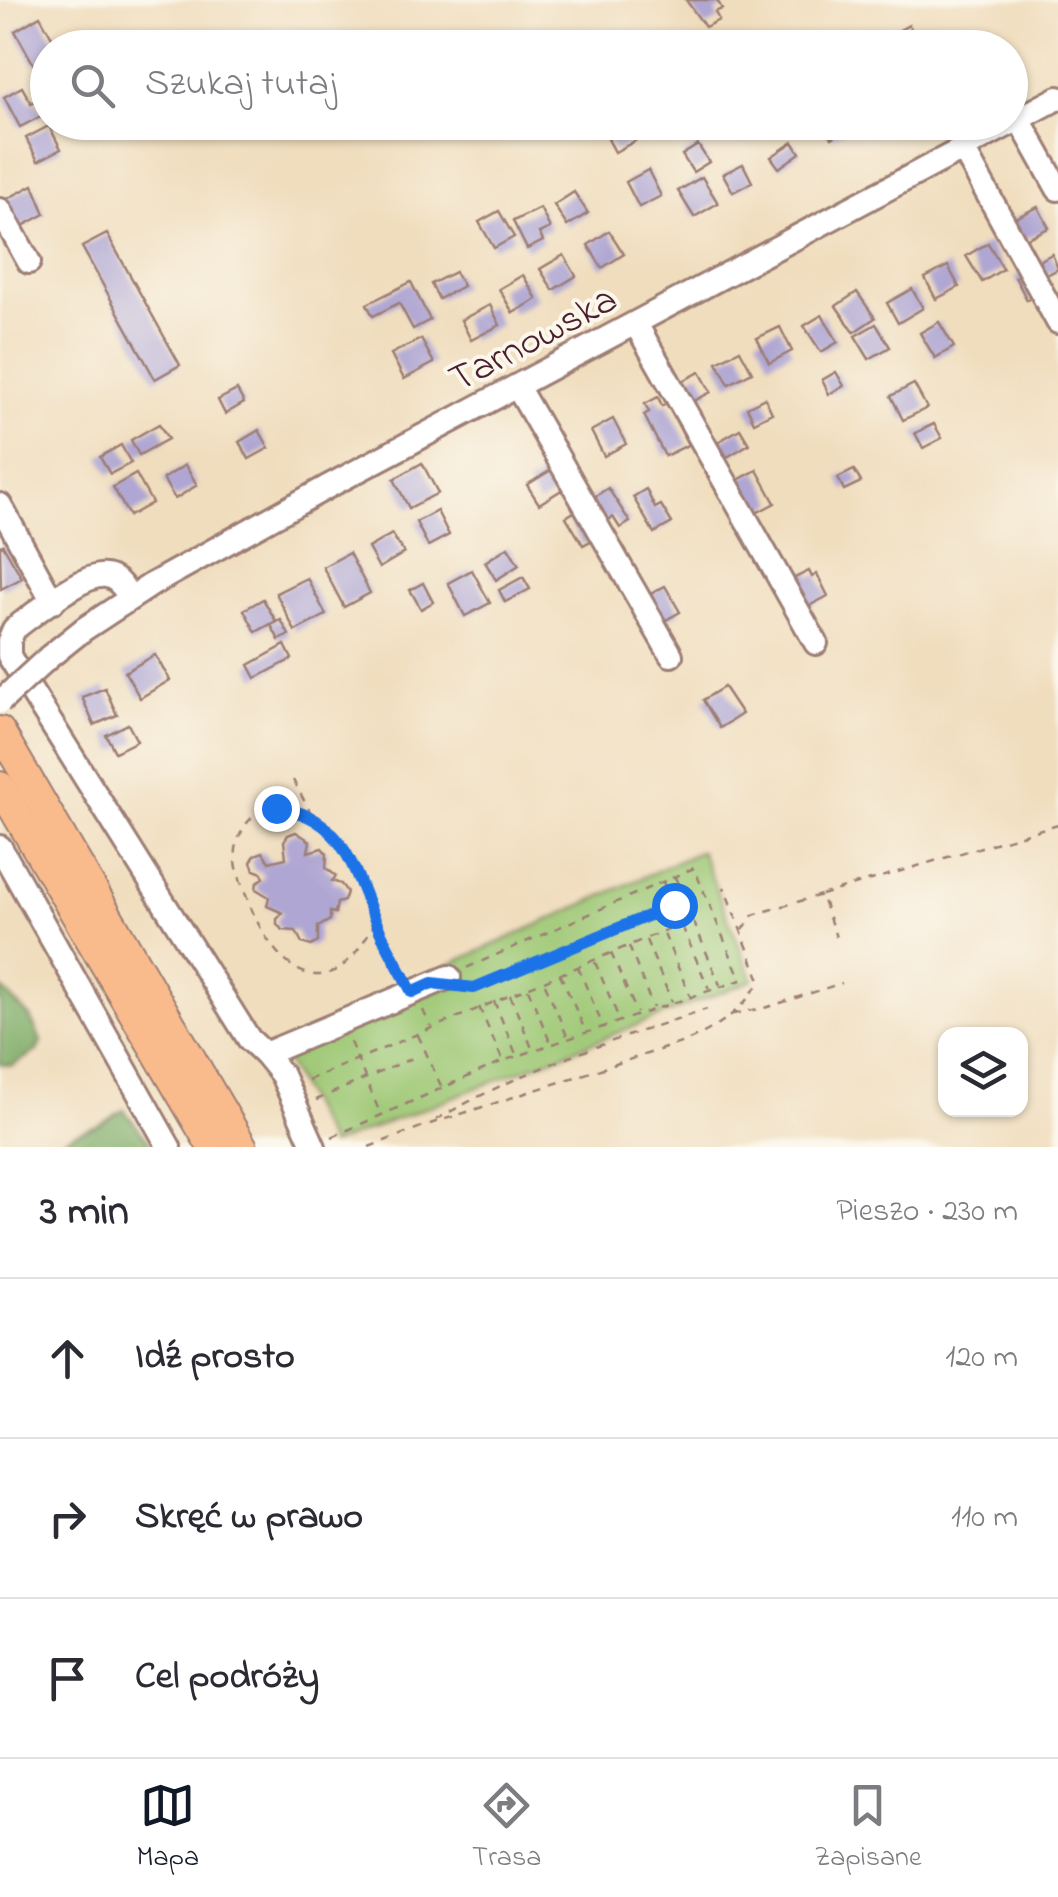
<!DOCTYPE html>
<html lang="pl">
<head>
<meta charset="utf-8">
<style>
  :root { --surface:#fff; --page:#f7f7f7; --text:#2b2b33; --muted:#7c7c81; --line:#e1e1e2; --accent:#111827 }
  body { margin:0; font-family:"Indie Flower",sans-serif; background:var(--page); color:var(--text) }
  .controls { position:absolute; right:30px; bottom:30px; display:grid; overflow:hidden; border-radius:20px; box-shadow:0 2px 8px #0004 }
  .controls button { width:90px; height:90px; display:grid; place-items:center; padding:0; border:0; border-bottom:2px solid var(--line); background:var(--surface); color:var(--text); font:50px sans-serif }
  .stop { position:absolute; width:30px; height:30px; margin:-22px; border:8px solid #1a73e8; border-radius:50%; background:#fff }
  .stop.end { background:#1a73e8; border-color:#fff; box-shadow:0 2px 10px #0008 }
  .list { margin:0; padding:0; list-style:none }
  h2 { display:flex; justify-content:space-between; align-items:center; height:130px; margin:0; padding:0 40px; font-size:42px }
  h2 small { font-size:32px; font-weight:400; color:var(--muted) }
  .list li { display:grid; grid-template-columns:65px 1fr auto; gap:30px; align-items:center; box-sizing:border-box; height:160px; padding:0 40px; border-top:2px solid var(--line) }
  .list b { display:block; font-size:38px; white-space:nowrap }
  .list em { font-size:32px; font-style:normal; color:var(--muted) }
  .icon { flex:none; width:55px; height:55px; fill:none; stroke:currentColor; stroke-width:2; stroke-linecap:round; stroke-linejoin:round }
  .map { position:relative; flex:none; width:1058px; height:1147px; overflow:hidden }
  .search { position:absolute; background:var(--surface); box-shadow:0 2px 8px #0004; left:30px; right:30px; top:30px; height:110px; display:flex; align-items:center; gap:25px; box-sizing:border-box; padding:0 35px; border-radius:55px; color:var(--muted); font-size:38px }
  .sheet { height:610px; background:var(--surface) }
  nav { display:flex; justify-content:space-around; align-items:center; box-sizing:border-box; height:140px; border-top:2px solid var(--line); background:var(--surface); font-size:28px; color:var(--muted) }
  nav a { display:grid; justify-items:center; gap:5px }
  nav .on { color:var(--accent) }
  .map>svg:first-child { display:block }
  .green { fill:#9ec875; stroke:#747450; stroke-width:2.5 }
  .forest { fill:#7eac66; stroke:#646648; stroke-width:2.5 }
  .building { fill:#afa6d3 }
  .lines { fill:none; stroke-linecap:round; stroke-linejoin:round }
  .minor-casing { stroke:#9d7e74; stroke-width:28 }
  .major-casing { stroke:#9d7e74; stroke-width:32 }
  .path { stroke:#9d7e74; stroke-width:2.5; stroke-dasharray:8 8; stroke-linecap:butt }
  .minor { stroke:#fff; stroke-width:22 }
  .major { stroke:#fabb8c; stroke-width:28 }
  .minor-bridge-casing { stroke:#9d7e74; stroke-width:28; stroke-linecap:butt }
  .minor-bridge { stroke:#fff; stroke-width:22 }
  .route { stroke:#1a73e8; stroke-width:12 }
  .labels { text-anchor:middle; stroke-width:8; stroke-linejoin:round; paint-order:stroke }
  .street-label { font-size:40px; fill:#4a1f2b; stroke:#fbf7ec }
</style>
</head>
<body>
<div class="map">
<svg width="1058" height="1147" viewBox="0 0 1058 1147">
  <rect width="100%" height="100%" fill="#fbf7ec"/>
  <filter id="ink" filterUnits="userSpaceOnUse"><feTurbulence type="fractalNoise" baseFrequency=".01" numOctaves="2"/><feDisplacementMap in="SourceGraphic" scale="20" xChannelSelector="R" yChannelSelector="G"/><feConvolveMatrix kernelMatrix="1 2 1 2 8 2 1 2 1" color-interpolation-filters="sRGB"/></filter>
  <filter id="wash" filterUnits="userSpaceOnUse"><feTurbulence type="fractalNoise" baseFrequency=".0048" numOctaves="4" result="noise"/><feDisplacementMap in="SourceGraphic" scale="40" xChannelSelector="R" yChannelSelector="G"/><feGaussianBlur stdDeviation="2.25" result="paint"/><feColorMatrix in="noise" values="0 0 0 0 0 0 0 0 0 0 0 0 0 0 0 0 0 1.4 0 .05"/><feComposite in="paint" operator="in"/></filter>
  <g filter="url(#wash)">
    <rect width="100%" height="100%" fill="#f0ddbd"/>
    <polygon class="green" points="701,851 753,980 330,1145 282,1054 445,986 458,987 449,965"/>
    <g class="forest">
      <polygon points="0,987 30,1017 41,1041 37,1051 12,1066 0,1064"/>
      <path d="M124 1110 151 1144 147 1147H57C68 1133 78 1133 94 1127 105 1124 113 1114 124 1110Z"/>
    </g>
    <g id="blocks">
      <g class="building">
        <polygon points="686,0 717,0 722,9 715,12 719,20 705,27"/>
        <polygon points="40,16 58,48 48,48 48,57 34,65 15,31"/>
        <polygon points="909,25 916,38 898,48 890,48 885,38"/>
        <polygon points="22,87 31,103 35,101 43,115 20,127 4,97"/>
        <polygon points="823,122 858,122 832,138"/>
        <polygon points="49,126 61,149 38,161 26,138"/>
        <polygon points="628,128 635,141 615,152 608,139"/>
        <polygon points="793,142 800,153 779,168 771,157"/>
        <polygon points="698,145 709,162 693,172 682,155"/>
        <polygon points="743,164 752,182 733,192 723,174"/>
        <polygon points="648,170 661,196 639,207 626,182"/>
        <polygon points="702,177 718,203 694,217 678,191"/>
        <polygon points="33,185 45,214 19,228 5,200"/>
        <polygon points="574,192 588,213 567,226 554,205"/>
        <polygon points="1038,207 1049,228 1021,241 1011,220"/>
        <polygon points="540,208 550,228 539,233 543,241 527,249 513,221"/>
        <polygon points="499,211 514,237 494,248 479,222"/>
        <polygon points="609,231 624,254 602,268 588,245"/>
        <polygon points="107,234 180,365 155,379 82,247"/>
        <polygon points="988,243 1003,269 982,282 966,256"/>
        <polygon points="1052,254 1058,269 1043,277 1035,263"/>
        <polygon points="564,255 576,276 553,290 540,269"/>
        <polygon points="948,266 959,287 936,299 925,278"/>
        <polygon points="455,272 463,286 439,299 431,284"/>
        <polygon points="1024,272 1037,294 1027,300 1015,277"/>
        <polygon points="523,275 537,299 513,313 499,289"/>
        <polygon points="411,282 430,320 413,329 399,303 373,316 367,304"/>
        <polygon points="912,289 923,308 898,323 887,303"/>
        <polygon points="857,292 875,318 854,332 836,306"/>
        <polygon points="490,305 500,325 471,340 461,320"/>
        <polygon points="822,315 838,342 821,352 804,326"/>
        <polygon points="939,322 954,347 935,358 920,333"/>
        <polygon points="876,324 890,347 869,359 855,336"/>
        <polygon points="780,327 792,351 769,363 757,338"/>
        <polygon points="421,339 434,363 404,379 391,354"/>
        <polygon points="740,350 752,372 729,384 717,362"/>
        <polygon points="700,372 711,392 688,404 677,384"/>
        <polygon points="836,372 844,386 829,394 822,380"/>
        <polygon points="914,384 927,408 903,420 891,396"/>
        <polygon points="237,390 244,403 225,414 218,400"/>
        <polygon points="658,397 662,406 667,403 688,445 665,456 644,415 649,412 645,404"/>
        <polygon points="765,398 772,413 754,422 747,407"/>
        <polygon points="613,419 626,444 604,456 591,431"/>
        <polygon points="159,424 168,439 139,455 131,440"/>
        <polygon points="934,424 942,438 923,448 915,433"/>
        <polygon points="740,429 749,444 727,457 718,442"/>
        <polygon points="259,430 269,448 249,459 239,442"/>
        <polygon points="121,445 131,463 110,474 100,457"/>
        <polygon points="422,463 438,493 409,508 394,479"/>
        <polygon points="185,465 197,485 175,499 163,479"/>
        <polygon points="551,470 563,489 539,504 527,485"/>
        <polygon points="757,470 775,503 756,513 738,480"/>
        <polygon points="854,470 861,482 844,490 838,478"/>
        <polygon points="136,474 152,503 129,516 113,487"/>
        <polygon points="608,488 630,522 620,528 613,517 603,524 588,501"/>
        <polygon points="646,489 655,508 661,505 672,523 654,533 633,497"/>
        <polygon points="579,509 596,538 583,545 566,517"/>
        <polygon points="437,511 449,535 428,546 416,522"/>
        <polygon points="392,534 404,553 379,568 368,548"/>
        <polygon points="3,545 22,578 1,589 0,546"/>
        <polygon points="508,547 519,565 496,580 485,562"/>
        <polygon points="349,553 370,593 344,607 323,567"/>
        <polygon points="472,570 490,603 465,616 448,583"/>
        <polygon points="809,571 812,577 817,574 828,596 803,609 793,579"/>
        <polygon points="523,577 530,589 505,602 499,590"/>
        <polygon points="307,578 326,615 295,631 276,593"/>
        <polygon points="423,583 433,602 421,609 410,590"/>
        <polygon points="665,586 680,612 664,621 649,595"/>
        <polygon points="263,599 276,621 256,632 244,610"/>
        <polygon points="281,620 289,635 279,640 271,625"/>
        <polygon points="285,645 292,659 256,678 249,665"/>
        <polygon points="155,655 170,680 140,698 125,672"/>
        <polygon points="724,687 742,714 720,728 703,700"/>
        <polygon points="105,688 117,715 94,725 82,697"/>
        <polygon points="128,724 137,741 115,752 106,735"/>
        <polygon points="296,832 310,841 308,852 322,848 327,854 326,868 336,876 332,881 341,884 347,892 344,901 337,903 335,913 330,912 330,920 318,927 318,942 311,946 302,943 296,931 283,930 277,925 277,919 283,913 267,906 269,897 256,889 257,882 264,878 262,873 254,870 251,862 255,855 263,852 269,862 286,858 284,841 288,835"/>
      </g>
    </g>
  </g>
  <g filter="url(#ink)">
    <use href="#blocks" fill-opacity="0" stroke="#9d7e74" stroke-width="2.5"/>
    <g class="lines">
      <g class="minor-casing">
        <g id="minor">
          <polyline points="1019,119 1058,189"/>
          <polyline points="963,149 1058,322"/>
          <polyline points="0,210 29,262"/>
          <polyline points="636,324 816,643"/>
          <polyline points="518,388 671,655"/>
          <polyline points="0,505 53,602"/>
          <path d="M131 597C123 588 118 578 106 576 84 572 33 615 14 629L9 641V656L249 1039 265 1054 449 977"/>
          <polyline points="49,657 84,629 151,585 329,486 1058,98"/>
          <polyline points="0,847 169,1147"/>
          <polyline points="265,1054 282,1075 314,1147"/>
        </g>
      </g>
      <g class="major-casing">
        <g id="major">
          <polyline points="0,731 243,1147"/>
          <polyline points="0,786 212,1147"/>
        </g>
      </g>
      <g class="path">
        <polyline points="293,780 312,815"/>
        <polyline points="675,877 720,985"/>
        <polyline points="663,882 709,989"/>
        <polyline points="821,895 1058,824"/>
        <path d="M375 920C334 1010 279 979 249 903 242 885 232 863 237 844 238 837 243 829 247 823 255 813 266 808 280 808 341 809 356 879 376 923 384 941 395 959 404 977"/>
        <polyline points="743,930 753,915 821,895 836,937"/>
        <polyline points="664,934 690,996"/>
        <polyline points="646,940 672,1002"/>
        <polyline points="629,946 653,1008"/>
        <polyline points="611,953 637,1013"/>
        <polyline points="595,962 619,1019"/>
        <polyline points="578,967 602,1024"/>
        <polyline points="560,974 585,1030"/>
        <polyline points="545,984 567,1036"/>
        <polyline points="464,987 474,988 685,901"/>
        <polyline points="528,989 550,1042"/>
        <polyline points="510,995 532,1048"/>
        <polyline points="494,1001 516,1054"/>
        <polyline points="479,1007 502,1059"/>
        <polyline points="423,1010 430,1026"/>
        <polyline points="733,1014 768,1007 842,983"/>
        <polyline points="418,1035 442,1088"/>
        <polyline points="350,1042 380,1113"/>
        <polyline points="308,1080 692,919"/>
        <polyline points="316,1100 415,1057"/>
        <path d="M436 1120C520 1070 614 1040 707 1009"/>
        <path d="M430 1124 687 1041C718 1027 744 1010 760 980L724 887"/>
        <polyline points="332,1137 503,1061 741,980 694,868 464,969"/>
        <polyline points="369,1147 429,1124"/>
      </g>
      <use href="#minor" class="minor"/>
      <use href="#major" class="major"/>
      <g class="minor-bridge-casing">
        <polyline id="minor-bridge" points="0,702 49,657"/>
      </g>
      <use href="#minor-bridge" class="minor-bridge"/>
    </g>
  </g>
  <g class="lines" filter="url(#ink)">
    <path class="route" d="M276 808C344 814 353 870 376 922 386 946 400 969 412 992L432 983 474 988 674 905"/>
  </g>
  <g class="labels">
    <g class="street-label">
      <text transform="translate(532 337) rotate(-28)" y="14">Tarnowska</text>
    </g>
  </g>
</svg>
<div class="controls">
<button><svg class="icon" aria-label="layers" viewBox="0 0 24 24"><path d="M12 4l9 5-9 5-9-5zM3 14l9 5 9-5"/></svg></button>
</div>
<div class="stop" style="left:674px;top:905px"></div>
<div class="stop end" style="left:276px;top:808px"></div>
<div class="search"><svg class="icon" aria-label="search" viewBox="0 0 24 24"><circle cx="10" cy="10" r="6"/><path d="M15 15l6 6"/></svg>Szukaj tutaj</div>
</div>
<section class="sheet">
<h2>3 min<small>Pieszo · 230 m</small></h2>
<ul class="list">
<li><svg class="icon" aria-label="ahead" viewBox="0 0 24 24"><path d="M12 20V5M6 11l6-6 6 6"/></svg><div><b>Idź prosto</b></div><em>120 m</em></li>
<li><svg class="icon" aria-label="right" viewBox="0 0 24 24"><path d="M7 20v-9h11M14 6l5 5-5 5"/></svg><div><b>Skręć w prawo</b></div><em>110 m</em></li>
<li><svg class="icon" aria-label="arrive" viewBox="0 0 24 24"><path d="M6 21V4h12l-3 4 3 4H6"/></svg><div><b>Cel podróży</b></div></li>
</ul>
</section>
<nav>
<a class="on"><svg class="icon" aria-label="map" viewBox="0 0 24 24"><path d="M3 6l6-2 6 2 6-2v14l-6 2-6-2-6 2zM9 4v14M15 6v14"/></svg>Mapa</a>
<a><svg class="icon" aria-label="directions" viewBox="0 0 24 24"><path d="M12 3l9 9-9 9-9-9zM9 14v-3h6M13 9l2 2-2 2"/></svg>Trasa</a>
<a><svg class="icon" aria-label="saved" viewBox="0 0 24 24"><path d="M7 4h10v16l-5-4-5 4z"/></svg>Zapisane</a>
</nav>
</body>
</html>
